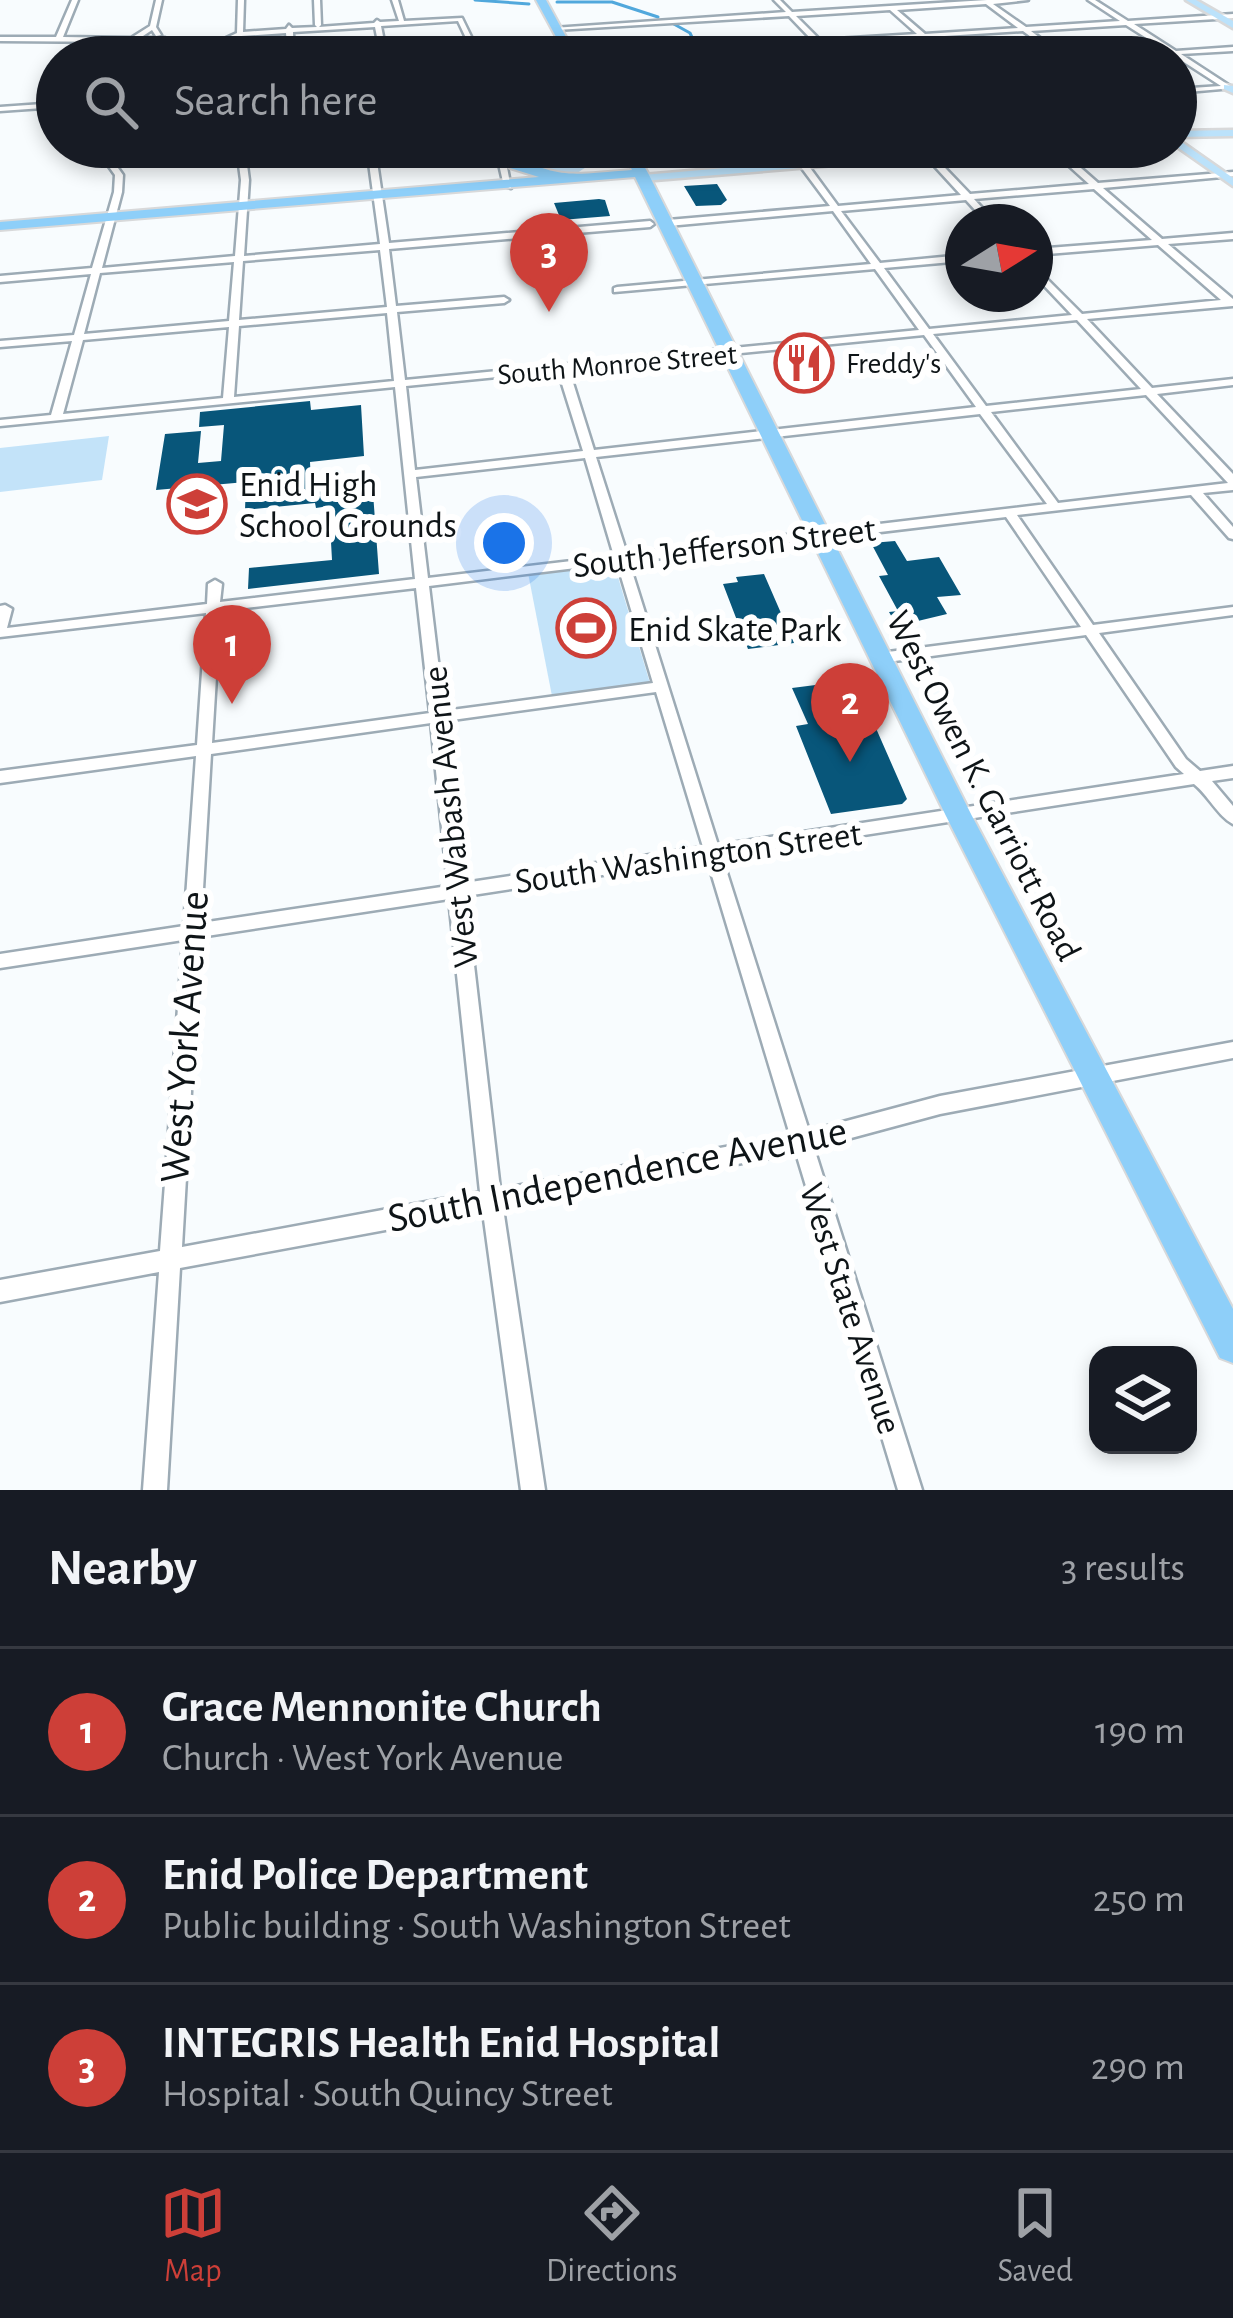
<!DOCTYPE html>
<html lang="en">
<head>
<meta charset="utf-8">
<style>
  :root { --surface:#171b24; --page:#20242c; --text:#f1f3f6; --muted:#9ea1a6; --line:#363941; --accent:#cd3f38 }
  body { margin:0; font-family:"Alegreya Sans",sans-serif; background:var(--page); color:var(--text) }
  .controls { position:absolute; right:36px; bottom:36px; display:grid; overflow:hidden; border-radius:24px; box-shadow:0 6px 18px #0003 }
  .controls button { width:108px; height:108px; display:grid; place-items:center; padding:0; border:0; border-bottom:3px solid var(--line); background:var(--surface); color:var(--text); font:60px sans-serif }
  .compass { position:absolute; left:945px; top:204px; width:108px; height:108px; border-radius:50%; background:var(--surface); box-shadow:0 6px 18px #0003; rotate:79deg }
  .you { position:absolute; left:504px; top:543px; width:42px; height:42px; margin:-30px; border:9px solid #fff; border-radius:50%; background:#1a73e8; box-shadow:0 0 0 18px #1a73e833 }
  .badge { display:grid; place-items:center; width:78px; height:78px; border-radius:50%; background:var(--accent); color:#fff; font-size:39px; font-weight:700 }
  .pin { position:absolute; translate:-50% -99px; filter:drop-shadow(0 3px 6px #0008) }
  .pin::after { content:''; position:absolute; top:63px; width:42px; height:36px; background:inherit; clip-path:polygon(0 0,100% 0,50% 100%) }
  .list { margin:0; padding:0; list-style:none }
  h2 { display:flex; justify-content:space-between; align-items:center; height:156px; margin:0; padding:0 48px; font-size:51px }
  h2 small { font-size:39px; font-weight:400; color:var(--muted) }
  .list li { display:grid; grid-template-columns:78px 1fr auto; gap:36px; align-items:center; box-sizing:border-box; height:168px; padding:0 48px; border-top:3px solid var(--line) }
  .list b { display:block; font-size:45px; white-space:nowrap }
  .list p { margin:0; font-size:39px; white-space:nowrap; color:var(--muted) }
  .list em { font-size:39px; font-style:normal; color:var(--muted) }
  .icon { flex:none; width:66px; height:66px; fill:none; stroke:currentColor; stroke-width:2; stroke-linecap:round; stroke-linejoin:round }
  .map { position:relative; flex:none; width:1233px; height:1490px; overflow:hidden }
  .search { position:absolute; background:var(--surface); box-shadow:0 6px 18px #0003; left:36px; right:36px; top:36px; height:132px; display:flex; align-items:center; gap:30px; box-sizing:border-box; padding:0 42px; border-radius:66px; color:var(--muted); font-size:45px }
  .sheet { height:660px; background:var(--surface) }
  nav { display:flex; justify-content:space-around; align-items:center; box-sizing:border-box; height:168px; border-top:3px solid var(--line); background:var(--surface); font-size:33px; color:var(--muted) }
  nav a { display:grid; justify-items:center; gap:6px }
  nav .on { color:var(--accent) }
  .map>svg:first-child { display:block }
  .green { fill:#c3e3f9 }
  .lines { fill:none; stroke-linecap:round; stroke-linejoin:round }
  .stream { stroke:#51a8dc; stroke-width:3 }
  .building { fill:#08567a }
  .minor-casing { stroke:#9dabb5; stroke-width:5 }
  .major-casing { stroke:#d8d9da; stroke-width:5 }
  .highway-casing { stroke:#d8d9da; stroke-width:4 }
  .minor { fill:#fff; fill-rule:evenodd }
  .major { fill:#bbe2fb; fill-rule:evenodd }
  .highway { fill:#8ecff9; fill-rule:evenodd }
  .labels { text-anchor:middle; stroke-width:12; stroke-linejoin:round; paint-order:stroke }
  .far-poi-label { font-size:30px; fill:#0e1417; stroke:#fff; text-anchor:start }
  .far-street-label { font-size:30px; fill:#0e1417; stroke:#fff }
  .poi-label { font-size:36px; fill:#0e1417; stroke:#fff; text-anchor:start }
  .street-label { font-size:36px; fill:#0e1417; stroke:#fff }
  .near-street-label { font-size:42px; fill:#0e1417; stroke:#fff }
</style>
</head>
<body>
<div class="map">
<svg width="1233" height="1490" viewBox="0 0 1233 1490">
  <rect width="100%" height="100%" fill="#f8fcfe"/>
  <g class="green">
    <path d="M503 147H599L604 156C595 161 576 174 574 175 553 182 514 164 503 147Z"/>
    <polygon points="109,436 102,480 0,492 0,448"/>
    <polygon points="614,564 650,683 552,696 528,573"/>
  </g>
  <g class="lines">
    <g class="stream">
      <polyline points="475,0 529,4"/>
      <polyline points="557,2 612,2 658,17"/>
      <polyline points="672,23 690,33 696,46"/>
    </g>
  </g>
  <g class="building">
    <polygon points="717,184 727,200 721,205 696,206 684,186"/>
    <polygon points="599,199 605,200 610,216 561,220 554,203"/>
    <polygon points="310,401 311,410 361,405 364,456 310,462 311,484 345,499 373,493 379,574 248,589 249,568 332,560 329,506 316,508 315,503 245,510 246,482 156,490 165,434 201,431 198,463 221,461 224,425 199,427 200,412"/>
    <polygon points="895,541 907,561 939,557 961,595 937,597 947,614 897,626 889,612 898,611 879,576 888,575 871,543"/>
    <polygon points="764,574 794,643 748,649 723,584 738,582 736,577"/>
    <polygon points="847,681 857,685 907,799 902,804 831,814 796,726 808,724 792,688"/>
  </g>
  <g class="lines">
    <g class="minor-casing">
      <g id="minor">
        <path d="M72 0H78L63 37 131 38 150 26 156 0H162L156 27 161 35 156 36 152 30 140 38H165L198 51 237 33 238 0H244L243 32 286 29 289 25 292 28 317 27 315 25 314 0H320L321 25 319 27 374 23 377 20 380 22 399 21 392 0H398L404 21 462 18 481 57H475L458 21 381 26 387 57H381L375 27 293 32 294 57H288L286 33 241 36 201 54 200 57H194V54C174 46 149 35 127 46 117 51 112 56 101 57L124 42 0 41V37H56Z"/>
        <path d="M774 0H780L792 12 987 0H1028L993 4 1026 27 1120 21 1088 0H1095L1128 21 1233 14V18L1134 24 1176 51 1233 47V51L1181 54 1233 88 1176 93V89L1221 86 1173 55 1109 57 1167 51 1126 25 1031 31 1065 57H1058L1023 31 929 37 951 57H944L922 38 824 44 836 57H829L817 44 621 57H586L813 41 789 16 556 30 553 28 786 12ZM986 4 1018 28 925 34 897 10ZM890 10 917 34 820 40 796 16Z"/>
        <polygon points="57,103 57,107 0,111 0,107"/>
        <path d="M95 147H103L123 175 122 192 102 268 235 256 241 180 239 165 225 147H233L247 165 249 180 244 256 380 244 368 156 359 147H368L376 155 389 243 650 221 654 224 650 227 528 237 538 264 533 267 528 264 519 238 389 249 396 306 504 297 509 300 504 303 397 312 405 380 919 330 875 269 614 292V288L617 287 871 264 833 211 668 226 664 223 668 220 830 206 798 163 799 161H805L838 206 961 195 917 147H925L970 194 1089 184 1048 147H1057L1098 183 1233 172V176L1103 188 1162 239 1233 233V239L1168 244 1233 299V306L1087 319 1152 388 1233 379V385L1157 394 1233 474V490L1203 493 1233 527V539L1229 538 1191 495 1017 515 1093 625 1233 607V615L1099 633 1186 759 1200 771 1233 766V778L1212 781 1233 806V824C1218 816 1208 795 1194 784L722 857 809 1131 940 1096 1233 1042V1058L940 1114 814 1148 922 1490H898L796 1153 503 1208 545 1490H521L483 1212 180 1268 167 1490H143L159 1272 0 1302V1280L160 1251 183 940 0 968V954L184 926 196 756 0 783V771L197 745 206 613 0 637V606L5 605 12 609 7 628 207 604 208 584 215 580 222 584 220 602 415 579 395 387 0 426V420L51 415 72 341 0 347V341L74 335 91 274 0 282V276L92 268 114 192 115 175ZM1094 189 1152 240 1035 249V255L1158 245 1221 300 1082 314 1035 267V276L1072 315 929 329 884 268 963 261V255L880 263 841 211 966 200 986 222H995L974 199ZM380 250 387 307 239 320 243 261ZM234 262 229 321 84 334 100 273ZM387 313 394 381 234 397 239 326ZM1077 320 1141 389 986 406 933 334ZM229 327 223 398 63 414 83 340ZM924 335 976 407 594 450 569 370ZM558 371 583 451 415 470 406 386ZM1146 395 1228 483 1058 503 991 412ZM980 414 1047 504 627 554 596 457ZM585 458 614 556 428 578 416 477ZM1006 517 1081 627 880 653 875 655 873 658 875 661 880 663 1086 635 1176 767 1184 774 718 845 629 562ZM617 563 653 683 444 711 429 586ZM416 588 430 713 212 743 220 611ZM656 692 703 847 464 883 445 721ZM431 723 448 886 201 923 211 754ZM707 859 790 1135 500 1189 466 896ZM449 899 480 1192 182 1247 200 937Z"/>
        <polygon points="495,147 503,147 511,188 504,186"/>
      </g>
    </g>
    <g class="major-casing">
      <g id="major">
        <polygon points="1186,0 1196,0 1233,21 1233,28"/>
        <polygon points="1224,85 1233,86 1233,93 1224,89"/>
        <polygon points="1233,130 1233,136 1176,137 1176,131"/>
        <polygon points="1176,138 1233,178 1233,186 1176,146"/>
        <polygon points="975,147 1021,147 1015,150 643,181 637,178 643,175"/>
      </g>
    </g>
    <g class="highway-casing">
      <g id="highway">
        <polygon points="536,0 546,0 577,57 567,57"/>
        <path d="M621 147H633L648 173 972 816 1233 1309V1363L1220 1358 946 816 635 177 0 230V222L539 177 510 168 494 153 500 149C560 180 565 175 632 170Z"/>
      </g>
    </g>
    <use href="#minor" class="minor"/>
    <use href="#major" class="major"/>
    <use href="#highway" class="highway"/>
  </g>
  <defs>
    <g id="restaurant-ring" transform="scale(3)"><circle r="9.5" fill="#fff" stroke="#cd3f38" stroke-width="1.5"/><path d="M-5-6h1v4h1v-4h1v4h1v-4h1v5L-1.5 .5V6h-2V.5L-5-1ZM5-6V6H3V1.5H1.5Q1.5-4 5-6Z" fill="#cd3f38"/></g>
    <g id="school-ring" transform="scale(3)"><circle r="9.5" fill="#fff" stroke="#cd3f38" stroke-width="1.5"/><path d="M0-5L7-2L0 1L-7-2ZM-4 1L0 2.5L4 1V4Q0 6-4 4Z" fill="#cd3f38"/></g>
    <g id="stadium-ring" transform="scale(3)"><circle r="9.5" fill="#fff" stroke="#cd3f38" stroke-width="1.5"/><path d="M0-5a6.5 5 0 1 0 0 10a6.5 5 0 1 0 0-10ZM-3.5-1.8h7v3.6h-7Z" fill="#cd3f38"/></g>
  </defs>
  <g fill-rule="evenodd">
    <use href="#restaurant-ring" x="804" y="363"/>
    <use href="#school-ring" x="197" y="504"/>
    <use href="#stadium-ring" x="586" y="628"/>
  </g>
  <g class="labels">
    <g class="far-poi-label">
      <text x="846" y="373">Freddy's</text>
    </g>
    <g class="far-street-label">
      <text transform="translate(617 364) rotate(-5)" y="10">South Monroe Street</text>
    </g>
    <g class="poi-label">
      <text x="239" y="496">Enid High<tspan x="239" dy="41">School Grounds</tspan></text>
      <text x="628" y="641">Enid Skate Park</text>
    </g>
    <g class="street-label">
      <text transform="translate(724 546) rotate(-7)" y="13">South Jefferson Street</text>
      <text transform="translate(985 785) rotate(63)" y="13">West Owen K. Garriott Road</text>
      <text transform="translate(449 817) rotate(-96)" y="13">West Wabash Avenue</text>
      <text transform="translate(688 856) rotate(-8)" y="13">South Washington Street</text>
      <text transform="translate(852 1308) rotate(72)" y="13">West State Avenue</text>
    </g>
    <g class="near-street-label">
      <text transform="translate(183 1037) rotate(-86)" y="15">West York Avenue</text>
      <text transform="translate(617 1173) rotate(-11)" y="15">South Independence Avenue</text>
    </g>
  </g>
</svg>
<div class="controls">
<button><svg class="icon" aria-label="layers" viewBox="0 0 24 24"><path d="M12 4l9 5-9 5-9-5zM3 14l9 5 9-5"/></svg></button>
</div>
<svg class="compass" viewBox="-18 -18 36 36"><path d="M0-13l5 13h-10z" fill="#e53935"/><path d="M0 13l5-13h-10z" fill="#9ea1a6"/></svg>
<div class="you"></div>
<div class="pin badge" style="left:232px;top:704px">1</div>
<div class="pin badge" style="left:850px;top:762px">2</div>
<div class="pin badge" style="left:549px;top:312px">3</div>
<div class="search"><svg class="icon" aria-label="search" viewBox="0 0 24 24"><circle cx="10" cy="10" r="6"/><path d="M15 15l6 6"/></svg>Search here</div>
</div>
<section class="sheet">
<h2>Nearby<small>3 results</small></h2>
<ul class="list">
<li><span class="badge">1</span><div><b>Grace Mennonite Church</b><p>Church · West York Avenue</p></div><em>190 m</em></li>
<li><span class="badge">2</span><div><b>Enid Police Department</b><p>Public building · South Washington Street</p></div><em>250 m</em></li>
<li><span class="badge">3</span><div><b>INTEGRIS Health Enid Hospital</b><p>Hospital · South Quincy Street</p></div><em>290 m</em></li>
</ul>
</section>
<nav>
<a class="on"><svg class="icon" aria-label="map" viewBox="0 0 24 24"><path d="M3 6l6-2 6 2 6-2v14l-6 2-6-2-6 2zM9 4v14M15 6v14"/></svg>Map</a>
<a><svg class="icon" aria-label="directions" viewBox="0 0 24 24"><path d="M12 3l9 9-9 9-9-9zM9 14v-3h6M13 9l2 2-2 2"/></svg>Directions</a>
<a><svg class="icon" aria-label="saved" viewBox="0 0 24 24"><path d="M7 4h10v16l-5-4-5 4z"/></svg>Saved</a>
</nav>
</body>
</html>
